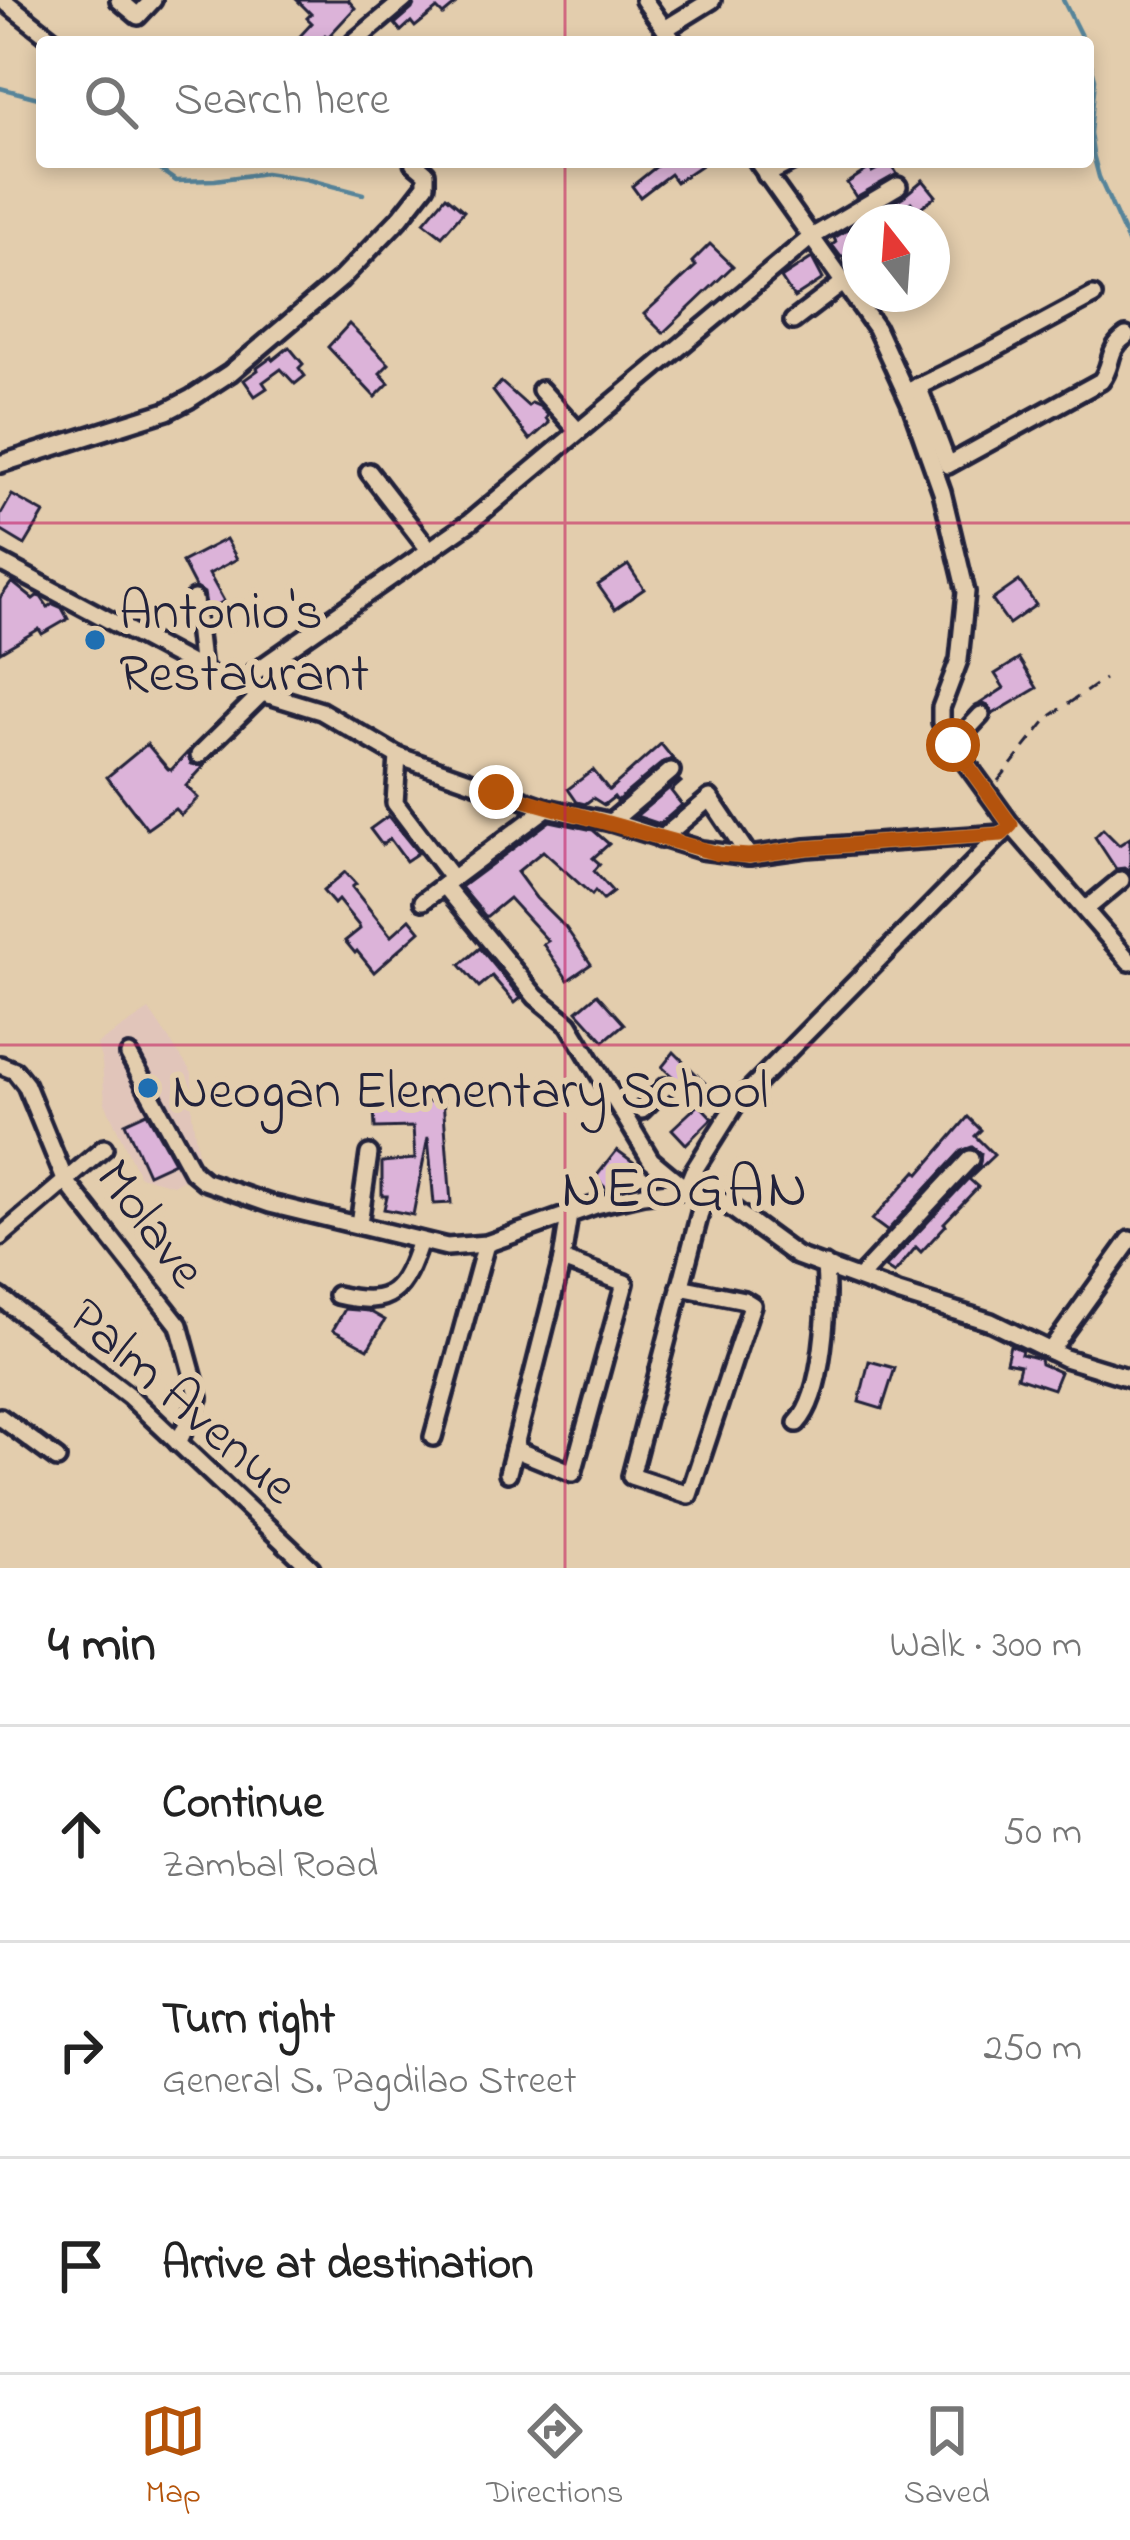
<!DOCTYPE html>
<html lang="en">
<head>
<meta charset="utf-8">
<style>
  :root { --surface:#fff; --page:#f2f2f2; --text:#222; --muted:#767676; --line:#e0e0e0; --accent:#b45309 }
  body { margin:0; font-family:"Indie Flower",sans-serif; background:var(--page); color:var(--text) }
  .compass { position:absolute; left:842px; top:204px; width:108px; height:108px; border-radius:50%; background:var(--surface); box-shadow:0 6px 18px #0003; rotate:343deg }
  .stop { position:absolute; width:36px; height:36px; margin:-27px; border:9px solid #b45309; border-radius:50%; background:#fff }
  .stop.end { background:#b45309; border-color:#fff; box-shadow:0 3px 12px #0008 }
  .list { margin:0; padding:0; list-style:none }
  h2 { display:flex; justify-content:space-between; align-items:center; height:156px; margin:0; padding:0 48px; font-size:51px }
  h2 small { font-size:39px; font-weight:400; color:var(--muted) }
  .list li { display:grid; grid-template-columns:78px 1fr auto; gap:36px; align-items:center; box-sizing:border-box; height:216px; padding:0 48px; border-top:3px solid var(--line) }
  .list b { display:block; font-size:45px; white-space:nowrap }
  .list p { margin:0; font-size:39px; white-space:nowrap; color:var(--muted) }
  .list em { font-size:39px; font-style:normal; color:var(--muted) }
  .icon { flex:none; width:66px; height:66px; fill:none; stroke:currentColor; stroke-width:2; stroke-linecap:round; stroke-linejoin:round }
  .map { position:relative; flex:none; width:1130px; height:1568px; overflow:hidden }
  .search { position:absolute; background:var(--surface); box-shadow:0 6px 18px #0003; left:36px; right:36px; top:36px; height:132px; display:flex; align-items:center; gap:30px; box-sizing:border-box; padding:0 42px; border-radius:12px; color:var(--muted); font-size:45px }
  .sheet { height:804px; background:var(--surface) }
  nav { display:flex; justify-content:space-around; align-items:center; box-sizing:border-box; height:168px; border-top:3px solid var(--line); background:var(--surface); font-size:33px; color:var(--muted) }
  nav a { display:grid; justify-items:center; gap:6px }
  nav .on { color:var(--accent) }
  .map>svg:first-child { display:block }
  .built { fill:#e1c5ba }
  .lines { fill:none; stroke-linecap:round; stroke-linejoin:round }
  .stream { stroke:#57849a; stroke-width:4.5 }
  .building { fill:#dcb3d9; stroke:#22223b; stroke-width:3 }
  .minor-casing { stroke:#22223b; stroke-width:24 }
  .path { stroke:#22223b; stroke-width:3; stroke-dasharray:12 9; stroke-linecap:butt }
  .minor { stroke:#e3cdad; stroke-width:15 }
  .route { stroke:#b45309; stroke-width:15 }
  .grid { fill:none; stroke:#c2185b; stroke-width:3; stroke-opacity:0.55 }
  .poi-dot { fill:#1f6fb2; stroke:#e3cdad; stroke-width:4.5 }
  .labels { text-anchor:middle; stroke-width:12; stroke-linejoin:round; paint-order:stroke }
  .poi-label { font-size:54px; fill:#22223b; stroke:#e3cdad; text-anchor:start }
  .street-label { font-size:54px; fill:#22223b; stroke:#e3cdad }
  .quarter-label { font-size:60px; letter-spacing:3px; fill:#22223b; stroke:#e3cdad }
</style>
</head>
<body>
<div class="map">
<svg width="1130" height="1568" viewBox="0 0 1130 1568">
  <rect width="100%" height="100%" fill="#e3cdad"/>
  <filter id="ink" filterUnits="userSpaceOnUse"><feTurbulence type="fractalNoise" baseFrequency=".00833" numOctaves="2"/><feDisplacementMap in="SourceGraphic" scale="24" xChannelSelector="R" yChannelSelector="G"/><feConvolveMatrix kernelMatrix="1 2 1 2 8 2 1 2 1" color-interpolation-filters="sRGB"/></filter>
  <g filter="url(#ink)">
    <polygon class="built" points="149,1010 192,1073 192,1114 200,1170 173,1185 139,1176 105,1103 102,1063 97,1044"/>
    <g class="lines">
      <g class="stream">
        <polyline points="1063,0 1084,42"/>
        <polyline points="1088,53 1095,79 1090,133 1093,154 1099,177 1130,246"/>
        <polyline points="0,88 42,99"/>
        <polyline points="149,162 176,181 215,180 265,173 306,179 363,194"/>
      </g>
    </g>
    <g class="building">
      <polygon points="297,0 348,0 355,8 328,37 325,35 320,42 307,42 300,36 312,23 307,18 311,14"/>
      <polygon points="416,0 461,0 443,15 437,9 415,27 411,22 401,31 395,24 412,9"/>
      <polygon points="662,162 706,162 676,182 670,174 640,197 632,186"/>
      <polygon points="890,162 897,174 856,197 847,183 870,168 872,172"/>
      <polygon points="923,180 936,196 917,210 911,202 879,222 861,222 904,196"/>
      <polygon points="446,196 464,211 442,236 424,222"/>
      <polygon points="860,222 860,263 848,268 843,256 841,257 832,245 836,242 834,238"/>
      <polygon points="710,244 733,266 663,333 644,314 696,266 692,262"/>
      <polygon points="812,258 823,279 794,298 781,278"/>
      <polygon points="349,324 389,364 380,373 389,383 375,397 328,347"/>
      <polygon points="289,347 303,364 299,368 305,376 295,384 281,369 263,382 267,388 255,396 244,380 258,370 257,368 272,357 273,360"/>
      <polygon points="501,382 528,406 532,403 539,406 548,415 546,418 549,423 530,440 493,391"/>
      <polygon points="12,495 44,513 25,545 0,530 0,516"/>
      <polygon points="226,539 237,559 209,574 224,601 207,611 204,593 195,587 182,562"/>
      <polygon points="628,565 644,589 615,609 598,585"/>
      <polygon points="1019,581 1036,605 1009,624 992,600"/>
      <polygon points="12,582 33,599 37,596 41,597 48,607 53,604 62,608 68,619 42,634 39,629 0,652 0,598"/>
      <polygon points="1019,659 1037,688 993,714 988,706 981,703 1004,688 995,674"/>
      <polygon points="147,744 168,769 171,770 187,753 191,764 204,766 186,786 198,798 181,815 175,809 147,829 107,777"/>
      <polygon points="661,744 673,759 663,762 617,801 614,797 604,805 593,798 585,804 577,802 568,789 593,770 609,790"/>
      <polygon points="679,780 681,782 671,791 682,805 660,824 636,816"/>
      <polygon points="388,816 418,853 406,861 390,839 382,845 370,829"/>
      <polygon points="550,821 593,830 609,844 593,858 600,864 594,871 613,892 603,900 595,891 592,895 543,851 517,872 536,898 566,928 591,964 568,980 543,944 548,941 509,898 486,917 461,887"/>
      <polygon points="1103,829 1119,845 1130,838 1130,872 1124,868 1116,869 1095,837"/>
      <polygon points="345,872 356,884 352,887 391,936 410,919 420,931 374,972 357,951 355,953 345,941 360,929 359,926 338,900 334,904 323,891"/>
      <polygon points="480,948 521,998 515,1003 492,976 479,987 460,965"/>
      <polygon points="597,994 624,1024 604,1041 577,1011"/>
      <polygon points="674,1052 712,1090 701,1102 662,1067"/>
      <polygon points="443,1100 451,1203 434,1204 428,1137 413,1215 384,1209 387,1196 382,1196 382,1162 415,1159 413,1127 375,1128 374,1108 412,1106 411,1104"/>
      <polygon points="699,1104 712,1118 686,1144 672,1129"/>
      <polygon points="147,1113 174,1162 148,1174 125,1123"/>
      <polygon points="968,1117 981,1130 975,1136 994,1155 969,1179 978,1187 944,1223 946,1225 921,1252 916,1247 894,1274 885,1268 979,1167 981,1154 972,1147 961,1151 887,1231 872,1220 916,1171 919,1174"/>
      <polygon points="617,1150 640,1167 629,1180 622,1175 608,1190 595,1178"/>
      <polygon points="345,1309 369,1311 385,1320 368,1349 333,1330"/>
      <polygon points="1010,1345 1022,1350 1021,1354 1040,1359 1041,1364 1060,1372 1053,1389 1017,1377 1020,1365 1006,1362"/>
      <polygon points="869,1361 895,1368 882,1409 859,1402"/>
    </g>
    <g class="lines">
      <g class="minor-casing">
        <g id="minor">
          <polyline points="3,0 56,42"/>
          <polyline points="119,0 138,16 153,0"/>
          <polyline points="644,0 674,42"/>
          <polyline points="665,29 712,0"/>
          <polyline points="354,42 404,0"/>
          <polyline points="758,162 876,328 910,402 942,492 966,592 959,660 941,708 941,722 953,745 1011,825 1130,962"/>
          <polyline points="766,175 791,162"/>
          <polyline points="793,321 843,283"/>
          <path d="M918 386 948 465 1101 381C1114 364 1106 350 1126 336"/>
          <polyline points="541,390 578,431"/>
          <polyline points="909,391 993,350 1093,296"/>
          <polyline points="0,464 167,411 190,399 230,373 341,279 401,217 426,185 426,173 413,162"/>
          <polyline points="369,472 430,551"/>
          <polyline points="0,562 223,681 321,711 398,756 547,808 611,822 701,850 749,856 806,848 1002,834 1011,825"/>
          <polyline points="194,599 202,670"/>
          <polyline points="236,685 470,522 810,238 898,186"/>
          <polyline points="953,745 981,715"/>
          <polyline points="199,755 261,694"/>
          <polyline points="398,756 395,803 452,878"/>
          <polyline points="547,808 444,885 536,997 569,1024 651,1160 686,1189 693,1172 735,1105 1002,834"/>
          <polyline points="611,822 671,771"/>
          <polyline points="661,839 710,798 749,856"/>
          <polyline points="423,901 444,885"/>
          <polyline points="1086,909 1121,880"/>
          <polyline points="129,1055 192,1171 204,1181 270,1204 447,1247 486,1244 596,1205 643,1194 686,1189 723,1202 797,1256 898,1293 991,1322 1065,1358 1130,1378"/>
          <polyline points="0,1065 15,1071 26,1085 65,1180 179,1325 199,1398 178,1443"/>
          <polyline points="642,1110 665,1087"/>
          <polyline points="359,1224 369,1154"/>
          <polyline points="0,1237 104,1148"/>
          <polyline points="859,1278 970,1159"/>
          <polyline points="680,1287 744,1300 752,1305 689,1495 631,1476 705,1194"/>
          <path d="M337 1295C393 1308 403 1291 420 1241"/>
          <polyline points="0,1297 129,1396 311,1568"/>
          <polyline points="1050,1351 1130,1240"/>
          <polyline points="0,1417 57,1459"/>
          <path d="M797 1423C824 1395 828 1304 825 1265"/>
          <polyline points="433,1437 486,1244"/>
          <polyline points="514,1449 573,1473 625,1283 562,1260"/>
          <polyline points="508,1473 562,1260 569,1215"/>
        </g>
      </g>
      <polyline class="path" points="998,781 1049,717 1104,679"/>
      <use href="#minor" class="minor"/>
    </g>
  </g>
  <g class="lines" filter="url(#ink)">
    <polyline class="route" points="496,792 719,854 749,856 806,848 1002,834 1011,825 953,745"/>
  </g>
  <path class="grid" d="M565 0V42M565 162V1568M0 523H1130M0 1045H1130"/>
  <g class="poi-dot">
    <circle cx="95" cy="640" r="12"/>
    <circle cx="148" cy="1088" r="12"/>
  </g>
  <g class="labels">
    <g class="poi-label">
      <text x="119" y="628">Antonio's<tspan x="119" dy="62">Restaurant</tspan></text>
      <text x="172" y="1107">Neogan Elementary School</text>
    </g>
    <g class="street-label">
      <text transform="translate(153 1222) rotate(53)" y="19">Molave</text>
      <text transform="translate(185 1399) rotate(41)" y="19">Palm Avenue</text>
    </g>
    <g class="quarter-label">
      <text x="686" y="1206">NEOGAN</text>
    </g>
  </g>
</svg>
<svg class="compass" viewBox="-18 -18 36 36"><path d="M0-13l5 13h-10z" fill="#e53935"/><path d="M0 13l5-13h-10z" fill="#767676"/></svg>
<div class="stop" style="left:953px;top:745px"></div>
<div class="stop end" style="left:496px;top:792px"></div>
<div class="search"><svg class="icon" aria-label="search" viewBox="0 0 24 24"><circle cx="10" cy="10" r="6"/><path d="M15 15l6 6"/></svg>Search here</div>
</div>
<section class="sheet">
<h2>4 min<small>Walk · 300 m</small></h2>
<ul class="list">
<li><svg class="icon" aria-label="ahead" viewBox="0 0 24 24"><path d="M12 20V5M6 11l6-6 6 6"/></svg><div><b>Continue</b><p>Zambal Road</p></div><em>50 m</em></li>
<li><svg class="icon" aria-label="right" viewBox="0 0 24 24"><path d="M7 20v-9h11M14 6l5 5-5 5"/></svg><div><b>Turn right</b><p>General S. Pagdilao Street</p></div><em>250 m</em></li>
<li><svg class="icon" aria-label="arrive" viewBox="0 0 24 24"><path d="M6 21V4h12l-3 4 3 4H6"/></svg><div><b>Arrive at destination</b></div></li>
</ul>
</section>
<nav>
<a class="on"><svg class="icon" aria-label="map" viewBox="0 0 24 24"><path d="M3 6l6-2 6 2 6-2v14l-6 2-6-2-6 2zM9 4v14M15 6v14"/></svg>Map</a>
<a><svg class="icon" aria-label="directions" viewBox="0 0 24 24"><path d="M12 3l9 9-9 9-9-9zM9 14v-3h6M13 9l2 2-2 2"/></svg>Directions</a>
<a><svg class="icon" aria-label="saved" viewBox="0 0 24 24"><path d="M7 4h10v16l-5-4-5 4z"/></svg>Saved</a>
</nav>
</body>
</html>
